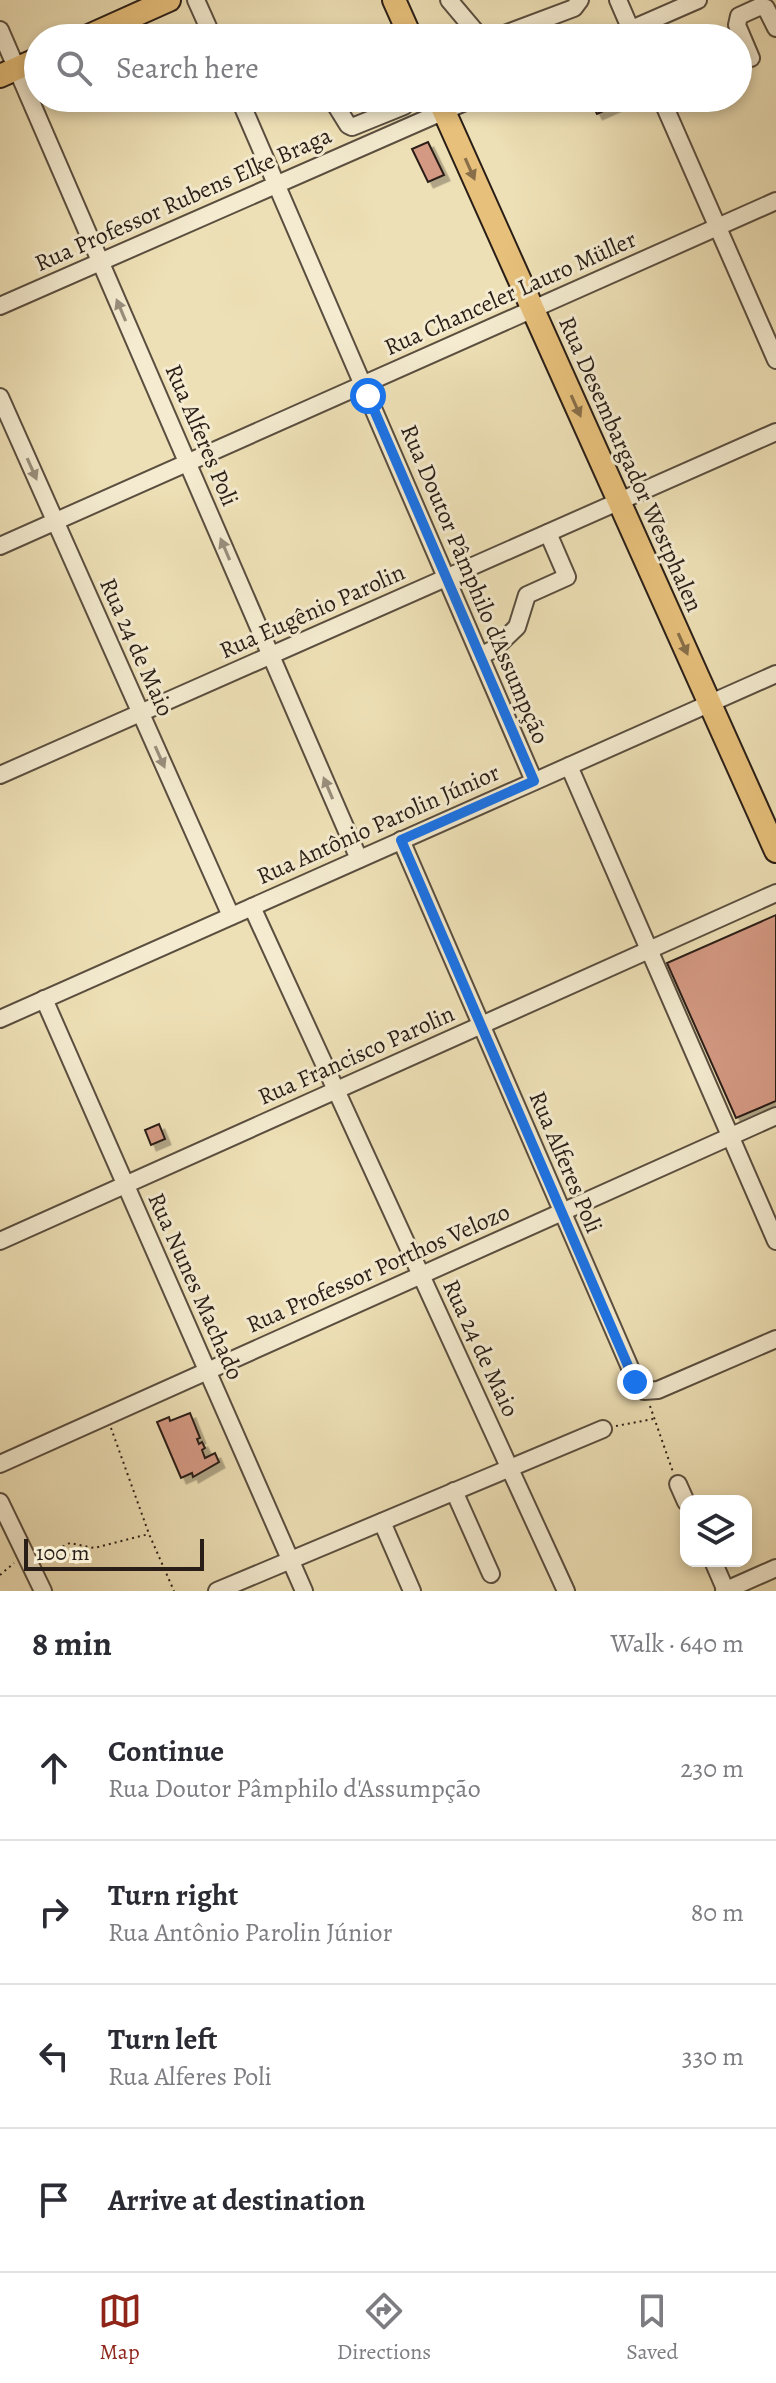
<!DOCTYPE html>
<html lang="en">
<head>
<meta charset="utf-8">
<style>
  :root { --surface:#fff; --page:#f7f7f7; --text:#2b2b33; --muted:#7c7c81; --line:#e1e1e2; --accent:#8f2418 }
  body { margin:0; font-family:Alegreya,serif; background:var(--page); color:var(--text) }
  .controls { position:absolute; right:24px; bottom:24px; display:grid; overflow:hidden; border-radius:16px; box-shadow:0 4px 12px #0003 }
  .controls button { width:72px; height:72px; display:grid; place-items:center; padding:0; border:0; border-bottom:2px solid var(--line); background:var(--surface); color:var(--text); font:40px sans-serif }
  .scale { position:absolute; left:24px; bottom:20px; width:180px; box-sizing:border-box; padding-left:8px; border:4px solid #291e17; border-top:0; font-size:22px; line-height:28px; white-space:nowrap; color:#291e17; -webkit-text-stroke:6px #f4ebd0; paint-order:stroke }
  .stop { position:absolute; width:24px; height:24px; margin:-18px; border:6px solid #1a73e8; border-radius:50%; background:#fff }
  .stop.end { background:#1a73e8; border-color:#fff; box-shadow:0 2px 8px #0008 }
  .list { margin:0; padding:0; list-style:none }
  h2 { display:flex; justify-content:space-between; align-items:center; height:104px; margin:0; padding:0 32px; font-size:34px }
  h2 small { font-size:26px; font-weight:400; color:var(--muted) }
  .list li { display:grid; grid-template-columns:52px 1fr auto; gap:24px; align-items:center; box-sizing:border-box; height:144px; padding:0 32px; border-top:2px solid var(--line) }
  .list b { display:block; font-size:30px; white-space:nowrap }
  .list p { margin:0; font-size:26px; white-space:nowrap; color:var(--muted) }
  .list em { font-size:26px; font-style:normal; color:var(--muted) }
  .icon { flex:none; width:44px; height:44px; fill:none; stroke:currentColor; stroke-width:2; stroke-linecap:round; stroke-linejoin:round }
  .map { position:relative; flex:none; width:776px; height:1591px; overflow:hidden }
  .search { position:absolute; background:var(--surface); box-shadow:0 4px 12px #0003; left:24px; right:24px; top:24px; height:88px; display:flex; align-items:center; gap:20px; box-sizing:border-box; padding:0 28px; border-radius:44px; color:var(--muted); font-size:30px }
  .sheet { height:680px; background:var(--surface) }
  nav { display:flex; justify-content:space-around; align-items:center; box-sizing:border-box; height:112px; border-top:2px solid var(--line); background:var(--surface); font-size:22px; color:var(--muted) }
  nav a { display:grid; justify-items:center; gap:4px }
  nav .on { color:var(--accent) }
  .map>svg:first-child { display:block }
  .building { fill:#d49983; stroke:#291e17; stroke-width:2; filter:url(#shadow) }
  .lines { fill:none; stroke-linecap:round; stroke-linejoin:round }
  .minor-casing { stroke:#5a4e3f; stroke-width:20 }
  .major-casing { stroke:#291e17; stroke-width:26 }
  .path { stroke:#291e17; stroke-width:2; stroke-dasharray:2 4; stroke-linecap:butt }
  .minor { stroke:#f4ebd0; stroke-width:16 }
  .major { stroke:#e7c07b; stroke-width:22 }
  .oneway { fill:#886f49 }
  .oneway2 { fill:#998f7d }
  .route { stroke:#1a73e8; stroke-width:10 }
  .labels { text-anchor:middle; stroke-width:6; stroke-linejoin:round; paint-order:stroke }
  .street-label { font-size:24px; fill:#291e17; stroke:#f4ebd0 }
</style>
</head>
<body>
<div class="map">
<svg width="776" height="1591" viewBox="0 0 776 1591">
  <defs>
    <filter id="shadow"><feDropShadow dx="5.5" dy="5.5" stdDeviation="0" flood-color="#0004"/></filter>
  </defs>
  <rect width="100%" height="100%" fill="#eee0b6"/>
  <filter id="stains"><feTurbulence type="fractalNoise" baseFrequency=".0025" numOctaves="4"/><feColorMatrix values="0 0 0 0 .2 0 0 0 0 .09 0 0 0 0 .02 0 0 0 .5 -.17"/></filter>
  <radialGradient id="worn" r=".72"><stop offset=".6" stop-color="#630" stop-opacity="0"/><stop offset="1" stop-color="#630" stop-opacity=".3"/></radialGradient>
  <g class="building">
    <polygon points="589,98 627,98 628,100 597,114"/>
    <polygon points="428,142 444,175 428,182 412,149"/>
    <polygon points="776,915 776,1101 736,1118 667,963"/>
    <polygon points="159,1124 165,1139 151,1145 145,1130"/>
    <polygon points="190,1413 200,1438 197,1439 199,1444 202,1442 205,1448 202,1450 205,1458 215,1453 219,1462 193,1477 192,1473 181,1478 157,1422 169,1417 170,1421"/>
  </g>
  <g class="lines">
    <g class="minor-casing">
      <g id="minor">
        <polyline points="196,0 213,38"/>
        <polyline points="449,0 481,38"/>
        <polyline points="618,0 634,37"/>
        <polyline points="0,30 359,859"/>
        <polyline points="494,38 574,8 580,0"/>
        <polyline points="611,38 698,0"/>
        <polyline points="751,58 737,25 739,16 759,7 766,8 776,28"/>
        <polyline points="239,98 534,781"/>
        <polyline points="661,98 776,360"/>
        <polyline points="335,104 348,125 352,127 404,106 406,104 404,98"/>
        <polyline points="0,306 474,98"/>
        <polyline points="0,397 231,916"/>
        <polyline points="0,546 776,201"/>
        <polyline points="480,656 494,649 517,627 527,595 567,577 548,533"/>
        <polyline points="569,766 776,1241"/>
        <polyline points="0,775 776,432"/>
        <polyline points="401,840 638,1386 644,1391 658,1390 776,1339"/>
        <polyline points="252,907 566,1591"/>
        <polyline points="44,999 304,1591"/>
        <polyline points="0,1019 776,674"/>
        <polyline points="0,1241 776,893"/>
        <polyline points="0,1464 776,1116"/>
        <polyline points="678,1484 686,1502"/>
        <polyline points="454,1491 491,1574"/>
        <polyline points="0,1502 43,1591"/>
        <polyline points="382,1522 412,1591"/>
        <polyline points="713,1561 726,1591"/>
        <polyline points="217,1591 603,1429"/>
        <polyline points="724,1591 776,1568"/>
      </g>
    </g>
    <g class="major-casing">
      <g id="major">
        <polyline points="394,0 411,38"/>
        <polyline points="84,38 169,0"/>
        <polyline points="0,76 38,59"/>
        <polyline points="438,98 776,851"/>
      </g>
    </g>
    <g class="path">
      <polyline points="650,1406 673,1472"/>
      <polyline points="616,1426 653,1419"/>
      <polyline points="111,1428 149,1534 174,1591"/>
      <polyline points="41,1557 70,1543 94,1548 149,1534"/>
      <polyline points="0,1575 14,1563"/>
    </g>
    <use href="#minor" class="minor"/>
    <use href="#major" class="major"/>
  </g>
  <defs><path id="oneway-solid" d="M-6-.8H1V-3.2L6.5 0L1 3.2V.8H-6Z" transform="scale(2)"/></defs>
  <g class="oneway">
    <use href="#oneway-solid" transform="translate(470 169) rotate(66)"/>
    <use href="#oneway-solid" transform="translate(576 406) rotate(66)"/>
    <use href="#oneway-solid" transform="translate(683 644) rotate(66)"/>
  </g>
  <g class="oneway2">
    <use href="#oneway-solid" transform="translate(121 310) rotate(-113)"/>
    <use href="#oneway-solid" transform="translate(32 469) rotate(66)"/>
    <use href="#oneway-solid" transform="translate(225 549) rotate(-113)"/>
    <use href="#oneway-solid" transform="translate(160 757) rotate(66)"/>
    <use href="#oneway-solid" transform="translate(328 788) rotate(-113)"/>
  </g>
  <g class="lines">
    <polyline class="route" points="368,396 534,781 401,840 635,1382"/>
  </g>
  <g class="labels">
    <g class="street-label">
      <text transform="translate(183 199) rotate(-24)" y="8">Rua Professor Rubens Elke Braga</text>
      <text transform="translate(510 293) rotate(-24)" y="8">Rua Chanceler Lauro Müller</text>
      <text transform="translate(202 435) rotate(67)" y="8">Rua Alferes Poli</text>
      <text transform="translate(631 464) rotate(66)" y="8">Rua Desembargador Westphalen</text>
      <text transform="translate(475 584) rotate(67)" y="8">Rua Doutor Pâmphilo d'Assumpção</text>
      <text transform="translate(312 611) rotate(-24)" y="8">Rua Eugênio Parolin</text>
      <text transform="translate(137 647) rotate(66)" y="8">Rua 24 de Maio</text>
      <text transform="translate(378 824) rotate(-24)" y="8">Rua Antônio Parolin Júnior</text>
      <text transform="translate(356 1055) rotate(-24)" y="8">Rua Francisco Parolin</text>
      <text transform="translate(566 1162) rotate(67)" y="8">Rua Alferes Poli</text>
      <text transform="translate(378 1268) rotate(-24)" y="8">Rua Professor Porthos Velozo</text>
      <text transform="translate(196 1286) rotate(66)" y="8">Rua Nunes Machado</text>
      <text transform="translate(481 1348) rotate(65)" y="8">Rua 24 de Maio</text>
    </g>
  </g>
  <rect width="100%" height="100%" filter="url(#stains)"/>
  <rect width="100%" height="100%" fill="url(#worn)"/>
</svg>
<div class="controls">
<button><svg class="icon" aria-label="layers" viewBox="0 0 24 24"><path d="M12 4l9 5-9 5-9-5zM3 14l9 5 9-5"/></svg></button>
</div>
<div class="scale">100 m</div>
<div class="stop" style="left:368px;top:396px"></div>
<div class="stop end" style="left:635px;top:1382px"></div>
<div class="search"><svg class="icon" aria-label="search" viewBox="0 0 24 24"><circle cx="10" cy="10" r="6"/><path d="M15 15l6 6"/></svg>Search here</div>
</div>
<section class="sheet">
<h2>8 min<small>Walk · 640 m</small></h2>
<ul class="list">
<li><svg class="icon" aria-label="ahead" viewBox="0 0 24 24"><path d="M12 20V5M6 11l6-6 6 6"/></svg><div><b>Continue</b><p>Rua Doutor Pâmphilo d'Assumpção</p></div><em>230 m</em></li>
<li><svg class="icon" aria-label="right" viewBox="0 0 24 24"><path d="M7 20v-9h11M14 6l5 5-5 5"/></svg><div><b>Turn right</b><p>Rua Antônio Parolin Júnior</p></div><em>80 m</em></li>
<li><svg class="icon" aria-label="left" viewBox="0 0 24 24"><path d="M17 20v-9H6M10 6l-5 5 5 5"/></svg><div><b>Turn left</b><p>Rua Alferes Poli</p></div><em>330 m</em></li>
<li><svg class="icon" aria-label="arrive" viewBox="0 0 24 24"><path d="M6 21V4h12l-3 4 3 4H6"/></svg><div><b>Arrive at destination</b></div></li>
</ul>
</section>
<nav>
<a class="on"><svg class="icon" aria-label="map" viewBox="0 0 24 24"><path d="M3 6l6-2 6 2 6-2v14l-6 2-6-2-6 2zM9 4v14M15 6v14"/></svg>Map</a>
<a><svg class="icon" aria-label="directions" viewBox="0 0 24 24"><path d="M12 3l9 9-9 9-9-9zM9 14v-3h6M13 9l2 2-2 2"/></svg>Directions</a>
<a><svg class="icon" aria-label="saved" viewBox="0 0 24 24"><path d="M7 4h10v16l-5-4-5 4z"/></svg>Saved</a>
</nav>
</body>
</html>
